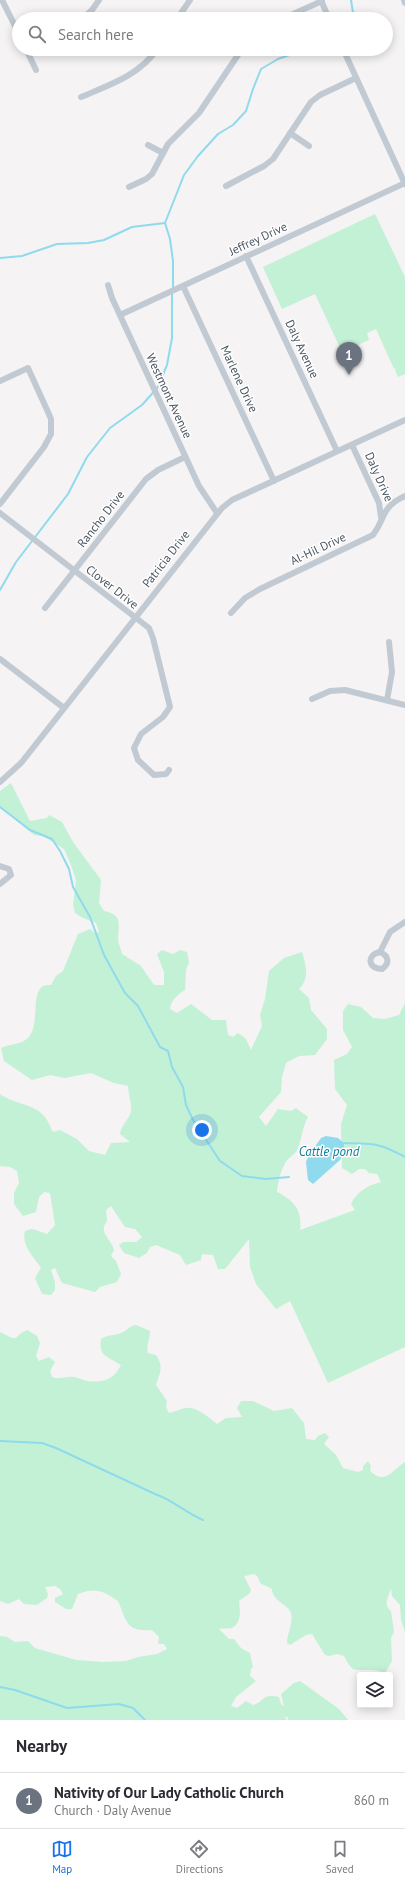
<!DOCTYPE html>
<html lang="en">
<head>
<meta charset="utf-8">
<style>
  :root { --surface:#fff; --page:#f7f7f7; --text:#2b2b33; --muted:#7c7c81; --line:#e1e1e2; --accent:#1a73e8 }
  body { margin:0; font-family:"PT Sans",sans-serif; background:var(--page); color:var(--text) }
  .controls { position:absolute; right:12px; bottom:12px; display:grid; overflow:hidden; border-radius:4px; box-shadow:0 2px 10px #0003 }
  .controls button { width:36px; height:36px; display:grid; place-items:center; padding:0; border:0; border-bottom:1px solid var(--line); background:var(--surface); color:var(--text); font:20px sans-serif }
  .you { position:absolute; left:202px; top:1130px; width:14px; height:14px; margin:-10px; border:3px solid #fff; border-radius:50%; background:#1a73e8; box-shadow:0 0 0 6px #1a73e833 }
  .badge { display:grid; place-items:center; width:26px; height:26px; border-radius:50%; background:var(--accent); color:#fff; font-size:13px; font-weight:700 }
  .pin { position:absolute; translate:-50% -33px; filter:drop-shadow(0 1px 2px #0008) }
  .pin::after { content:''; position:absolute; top:21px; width:14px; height:12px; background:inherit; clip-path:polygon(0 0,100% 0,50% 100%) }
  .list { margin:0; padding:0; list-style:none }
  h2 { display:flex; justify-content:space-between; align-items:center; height:52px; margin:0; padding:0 16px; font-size:17px }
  h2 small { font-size:13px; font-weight:400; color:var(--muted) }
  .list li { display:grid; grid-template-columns:26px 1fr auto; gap:12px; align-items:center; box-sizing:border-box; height:56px; padding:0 16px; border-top:1px solid var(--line) }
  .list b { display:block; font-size:15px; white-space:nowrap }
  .list p { margin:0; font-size:13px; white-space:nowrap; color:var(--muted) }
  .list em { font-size:13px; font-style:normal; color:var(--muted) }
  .icon { flex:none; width:22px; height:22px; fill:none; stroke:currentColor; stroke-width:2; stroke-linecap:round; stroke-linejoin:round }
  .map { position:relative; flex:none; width:405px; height:1720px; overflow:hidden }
  .search { position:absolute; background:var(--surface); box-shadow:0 2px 10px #0003; left:12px; right:12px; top:12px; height:44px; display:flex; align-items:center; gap:10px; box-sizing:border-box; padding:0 14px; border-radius:22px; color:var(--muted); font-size:15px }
  .sheet { height:108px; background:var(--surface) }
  nav { display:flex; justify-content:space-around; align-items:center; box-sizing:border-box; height:56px; border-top:1px solid var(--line); background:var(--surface); font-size:11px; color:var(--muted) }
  nav a { display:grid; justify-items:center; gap:2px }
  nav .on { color:var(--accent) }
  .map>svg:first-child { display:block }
  .green { fill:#c3f1d5 }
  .water { fill:#90daee }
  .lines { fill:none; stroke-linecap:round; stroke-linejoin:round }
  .stream { stroke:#90daee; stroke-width:2 }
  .minor { stroke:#c1cad2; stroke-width:6 }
  .labels { text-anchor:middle; stroke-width:3; stroke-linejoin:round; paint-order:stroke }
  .street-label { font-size:12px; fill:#4a5661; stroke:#fff }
  .water-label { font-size:13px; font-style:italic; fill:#0c7c9b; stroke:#fff }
</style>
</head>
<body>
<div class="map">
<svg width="405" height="1720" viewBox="0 0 405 1720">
  <rect width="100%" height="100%" fill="#f5f3f3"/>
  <g class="green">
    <polygon points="375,214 405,277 405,374 398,377 395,370 396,368 394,369 376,329 367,333 369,340 342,352 315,294 282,309 263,267"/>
    <path d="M11 783 30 821 47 818 49 815 62 822 73 842 101 880 99 903 104 911C122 914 119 924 118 938 118 943 121 949 122 954L141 966 154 985H164V972L157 954 162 950 173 954 180 950 187 952 189 962 186 970 185 990C178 994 171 1000 170 1009L177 1013 191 1004 212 1020H226L228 1035 233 1037 238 1033 246 1039 251 1050 262 1026 260 1015 265 999 269 971 284 958 302 952C306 966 310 978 299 989L309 998 311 1010 327 1029V1039L315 1055 299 1056 286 1063 282 1077 281 1092 259 1117 266 1126 278 1109 291 1111 296 1108 308 1117C302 1128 302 1139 297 1150 295 1154 291 1156 288 1159 281 1168 278 1181 277 1192 293 1200 303 1210 300 1230L355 1210 351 1204C357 1191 367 1186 381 1182L377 1174 369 1173 365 1169H359L352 1174 342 1168 341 1124 347 1105 335 1089 334 1060 347 1054 352 1047 343 1030V1011L348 1004 361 1007 373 1018 385 1019 399 1015 405 1003V1347L328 1383 290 1301 276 1309 256 1284 250 1267 249 1239 225 1269H218L213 1255 202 1254 201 1260 186 1265 180 1255 156 1245 150 1247 147 1253 139 1258 124 1253 119 1245 123 1242H136L142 1237 135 1229 125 1227 111 1206 106 1210 107 1221C98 1233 110 1237 114 1250L111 1256 116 1261 121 1274 117 1282 100 1287 95 1292 62 1283 55 1268 51 1270 55 1282V1290L51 1295 42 1294 35 1278 41 1268C34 1257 21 1246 25 1231L31 1229 36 1230 47 1234 55 1225 50 1193 44 1192 39 1197 36 1212 23 1216 14 1204V1193L19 1183 17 1171 10 1167 0 1166V1094C13 1104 35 1104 44 1116 48 1120 50 1127 53 1132L60 1130 77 1139 89 1151 105 1155 111 1143 130 1142 120 1134C121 1125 129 1120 131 1111 132 1103 128 1094 128 1086L114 1083 91 1073 64 1078 50 1075 32 1080 4 1061 1 1048C10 1043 21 1046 29 1037 39 1024 32 1000 40 989 42 985 47 985 51 985L56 976 63 971 78 934 90 929 95 933 99 932 96 923 83 918 75 913 73 905 76 880 71 865 64 849 43 836 34 835 0 807V791Z"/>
    <path d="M136 1325 150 1331C150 1340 146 1345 148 1353L156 1355C164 1367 160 1372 156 1385L167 1401 166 1407 169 1413C175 1412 180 1409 185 1408 197 1406 209 1418 217 1424L226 1418 242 1417 237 1408 241 1401H253L274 1411 292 1408 304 1423 306 1439 315 1440 318 1436 325 1433 329 1437 324 1444 336 1455 343 1468 358 1472 363 1470V1466L368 1461 371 1466 370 1471C386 1486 393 1469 405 1462V1632L401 1620 400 1605 392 1596 391 1589C388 1597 383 1605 391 1611L394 1632 391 1638 392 1661 385 1673C381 1672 377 1670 373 1670 355 1668 354 1676 344 1656L337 1654 329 1656 325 1655 312 1634 306 1635 290 1645 287 1643C287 1633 295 1620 290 1611 285 1603 272 1600 272 1589L260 1583 258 1577 254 1574 244 1576 251 1590 249 1594 239 1601C240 1610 242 1623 232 1628 228 1629 223 1628 219 1629L229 1639H234L241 1648 250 1653 253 1667 251 1669 250 1676 256 1681 236 1697 231 1706 237 1708 246 1701 253 1705C265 1702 261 1693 279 1697L281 1704 284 1706 281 1694 294 1683 300 1681 339 1709 348 1720H288L287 1716 285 1718 287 1720H0V1636L7 1637 15 1642 28 1641 35 1648 76 1660 104 1662 126 1661 138 1657 157 1654 167 1649 164 1644H158L159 1637 152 1630C125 1632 127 1621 118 1601 103 1591 96 1587 78 1594L72 1609H66L55 1602V1598L63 1594 60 1589 55 1586 45 1587 48 1594 47 1598 37 1605 24 1604 19 1599 8 1604 0 1601V1332L12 1338H16L21 1333 27 1330 37 1336 40 1343 36 1356 39 1361 49 1357 55 1362 50 1371 52 1377C60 1380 66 1376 74 1377 77 1377 80 1379 83 1380 99 1384 114 1381 121 1365 109 1357 98 1357 101 1339 108 1334 118 1336 125 1331 129 1328 130 1326 136 1325Z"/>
  </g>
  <polygon class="water" points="326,1136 338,1138 344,1143 344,1152 340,1160 313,1184 308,1180 306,1162 308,1157 321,1138"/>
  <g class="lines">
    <g class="stream">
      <polyline points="351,0 354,19"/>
      <polyline points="0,258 22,256 57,244 88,243 104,240 132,227 165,223"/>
      <polyline points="173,289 173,261 170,239 165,223 184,175 198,156 218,134 233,125 246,111 253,89 261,69 278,59 306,49"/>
      <polyline points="0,590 16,562 68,494 87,457 110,428 142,405 158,387 167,365 172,338 172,293"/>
      <polyline points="0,807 30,830 52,839 60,851 69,869 73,887 90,917 104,955 125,993 138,1006 160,1047 168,1051 172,1067 183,1087 186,1105 193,1120 220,1161 242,1176 266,1179 289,1177"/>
      <path d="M344 1143C373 1144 378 1142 405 1157"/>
      <path d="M0 1441 42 1443 56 1448 155 1494C173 1500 186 1513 203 1520"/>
      <polyline points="0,1687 15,1690 67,1708 119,1704 133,1708 145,1720"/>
    </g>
    <g class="minor">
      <polyline points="2,0 19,34"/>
      <polyline points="321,0 329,19"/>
      <polyline points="404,0 405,3"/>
      <polyline points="82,19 92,10 99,0"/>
      <polyline points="177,19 190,0"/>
      <polyline points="282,19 322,1"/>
      <polyline points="26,49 36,70"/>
      <polyline points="343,49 405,184"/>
      <path d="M81 97C109 85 140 75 157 49"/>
      <polyline points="290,133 309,146"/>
      <polyline points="148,145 163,153"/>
      <polyline points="226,186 264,166 273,159 311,102 320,95 356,78"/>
      <polyline points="129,187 146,179 152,174 168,144 199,113 242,49"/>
      <polyline points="246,256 337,451"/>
      <polyline points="108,285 112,298 199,486 217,513"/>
      <polyline points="183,286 274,481"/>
      <polyline points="120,315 405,183"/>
      <polyline points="0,381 28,368 48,412 51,419 51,434 44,447 0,504"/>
      <polyline points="352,445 379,503 381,517"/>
      <polyline points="0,513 149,628 153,638 170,707 163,717 141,734 134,748 138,760 154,775 166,774 169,770"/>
      <polyline points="45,608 146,479 158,470 185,457"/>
      <path d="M231 613 245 598 260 589 373 535C387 516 380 508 405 496"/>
      <polyline points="0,659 64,708"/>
      <polyline points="312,699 330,691 345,690 405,705"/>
      <polyline points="387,700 392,672 389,642"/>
      <polyline points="0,782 21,763 222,508 232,500 405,420"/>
      <polyline points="0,866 9,869 11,875 0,884"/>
      <path d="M380 952C389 956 390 963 382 969 368 969 366 955 380 952L390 932 405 922"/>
    </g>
  </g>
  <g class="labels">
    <g class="street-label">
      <text transform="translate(258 239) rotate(-25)" y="4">Jeffrey Drive</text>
      <text transform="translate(302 349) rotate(65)" y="4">Daly Avenue</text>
      <text transform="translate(239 379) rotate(65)" y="4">Marlene Drive</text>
      <text transform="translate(169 396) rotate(65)" y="4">Westmont Avenue</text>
      <text transform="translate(379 477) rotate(66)" y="4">Daly Drive</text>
      <text transform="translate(101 519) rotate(-52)" y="4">Rancho Drive</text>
      <text transform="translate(318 549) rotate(-25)" y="4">Al-Hil Drive</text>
      <text transform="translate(166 559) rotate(-52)" y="4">Patricia Drive</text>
      <text transform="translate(112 587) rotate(38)" y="4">Clover Drive</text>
    </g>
    <g class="water-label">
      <text x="329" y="1156">Cattle pond</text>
    </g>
  </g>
</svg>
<div class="controls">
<button><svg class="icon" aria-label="layers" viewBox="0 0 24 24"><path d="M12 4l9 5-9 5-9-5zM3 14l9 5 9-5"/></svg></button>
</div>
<div class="you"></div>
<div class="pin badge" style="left:349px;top:375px;background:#6b7280">1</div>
<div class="search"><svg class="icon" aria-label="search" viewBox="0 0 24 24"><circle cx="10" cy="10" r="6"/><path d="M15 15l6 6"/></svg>Search here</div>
</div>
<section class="sheet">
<h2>Nearby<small></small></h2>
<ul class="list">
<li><span class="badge" style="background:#6b7280">1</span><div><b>Nativity of Our Lady Catholic Church</b><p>Church · Daly Avenue</p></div><em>860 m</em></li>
</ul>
</section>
<nav>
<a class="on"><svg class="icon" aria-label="map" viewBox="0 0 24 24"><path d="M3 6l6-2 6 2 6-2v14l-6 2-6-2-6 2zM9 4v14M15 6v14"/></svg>Map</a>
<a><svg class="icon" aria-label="directions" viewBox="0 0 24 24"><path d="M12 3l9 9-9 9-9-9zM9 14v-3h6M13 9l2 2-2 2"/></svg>Directions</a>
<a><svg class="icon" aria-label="saved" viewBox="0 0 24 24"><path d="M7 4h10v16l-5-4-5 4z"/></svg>Saved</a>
</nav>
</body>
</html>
